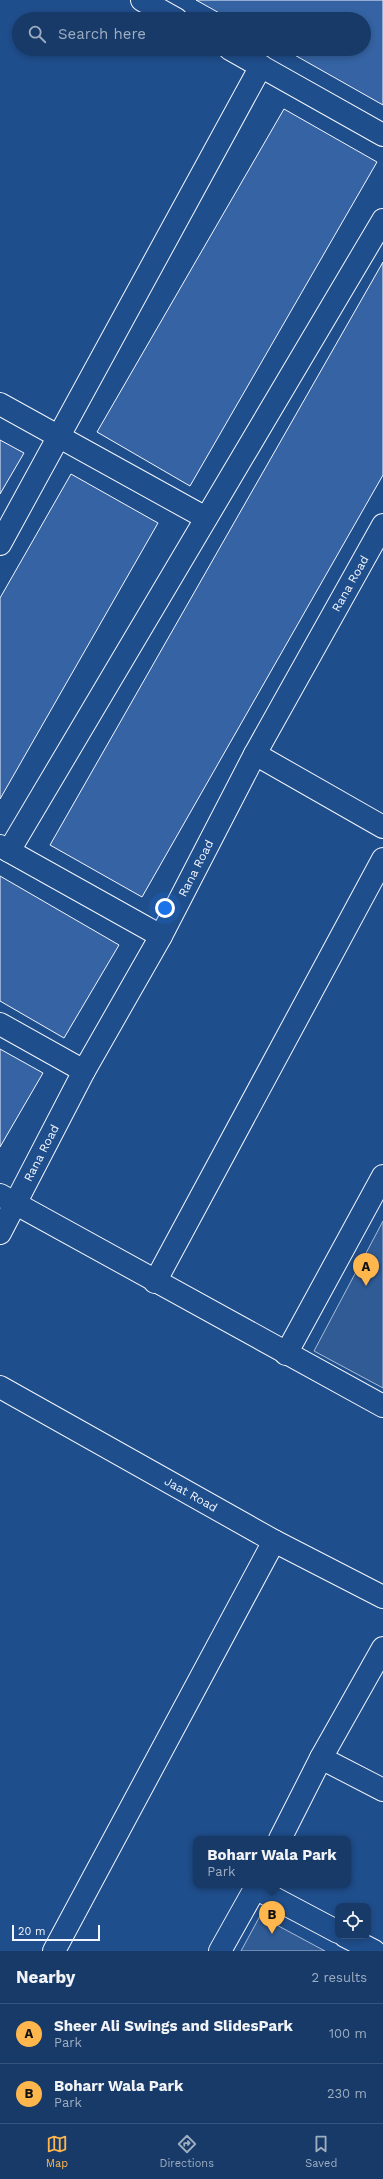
<!DOCTYPE html>
<html lang="en">
<head>
<meta charset="utf-8">
<style>
  :root { --surface:#173a69; --page:#244571; --text:#f1f3f6; --muted:#9eadc0; --line:#36547d; --accent:#ffb74d }
  body { margin:0; font-family:"Work Sans",sans-serif; background:var(--page); color:var(--text) }
  .controls { position:absolute; right:12px; bottom:12px; display:grid; overflow:hidden; border-radius:8px; box-shadow:0 2px 6px #0003 }
  .controls button { width:36px; height:36px; display:grid; place-items:center; padding:0; border:0; border-bottom:1px solid var(--line); background:var(--surface); color:var(--text); font:20px sans-serif }
  .scale { position:absolute; left:12px; bottom:10px; width:88px; box-sizing:border-box; padding-left:4px; border:2px solid #f2f6ff; border-top:0; font-size:11px; line-height:14px; white-space:nowrap; color:#f2f6ff; -webkit-text-stroke:3px #1f4e8c; paint-order:stroke }
  .you { position:absolute; left:165px; top:908px; width:14px; height:14px; margin:-10px; border:3px solid #fff; border-radius:50%; background:#1a73e8; box-shadow:0 0 0 6px #1a73e833 }
  .badge { display:grid; place-items:center; width:26px; height:26px; border-radius:50%; background:var(--accent); color:#111; font-size:13px; font-weight:700 }
  .pin { position:absolute; translate:-50% -33px; filter:drop-shadow(0 1px 2px #0008) }
  .pin::after { content:''; position:absolute; top:21px; width:14px; height:12px; background:inherit; clip-path:polygon(0 0,100% 0,50% 100%) }
  .popup { position:absolute; left:193px; top:1836px; width:158px; height:52px; box-sizing:border-box; display:grid; place-content:center; border-radius:8px; background:var(--surface); filter:drop-shadow(0 1px 3px #0005); font-size:13px; white-space:nowrap; color:var(--muted) }
  .popup b { font-size:15px; color:var(--text) }
  .popup::after { content:''; position:absolute; left:50%; top:100%; margin-left:-8px; border:8px solid transparent; border-top-color:var(--surface) }
  .list { margin:0; padding:0; list-style:none }
  h2 { display:flex; justify-content:space-between; align-items:center; height:52px; margin:0; padding:0 16px; font-size:17px }
  h2 small { font-size:13px; font-weight:400; color:var(--muted) }
  .list li { display:grid; grid-template-columns:26px 1fr auto; gap:12px; align-items:center; box-sizing:border-box; height:60px; padding:0 16px; border-top:1px solid var(--line) }
  .list b { display:block; font-size:15px; white-space:nowrap }
  .list p { margin:0; font-size:13px; white-space:nowrap; color:var(--muted) }
  .list em { font-size:13px; font-style:normal; color:var(--muted) }
  .icon { flex:none; width:22px; height:22px; fill:none; stroke:currentColor; stroke-width:2; stroke-linecap:round; stroke-linejoin:round }
  .map { position:relative; flex:none; width:383px; height:1951px; overflow:hidden }
  .search { position:absolute; background:var(--surface); box-shadow:0 2px 6px #0003; left:12px; right:12px; top:12px; height:44px; display:flex; align-items:center; gap:10px; box-sizing:border-box; padding:0 14px; border-radius:22px; color:var(--muted); font-size:15px }
  .sheet { height:172px; background:var(--surface) }
  nav { display:flex; justify-content:space-around; align-items:center; box-sizing:border-box; height:56px; border-top:1px solid var(--line); background:var(--surface); font-size:11px; color:var(--muted) }
  nav a { display:grid; justify-items:center; gap:2px }
  nav .on { color:var(--accent) }
  .map>svg:first-child { display:block }
  .green { fill:#305b95; stroke:#a8bbd7 }
  .building { fill:#3563a3; stroke:#f2f6ff }
  .lines { fill:none; stroke-linecap:round; stroke-linejoin:round }
  .minor-casing { stroke:#f2f6ff; stroke-width:24 }
  .tertiary-casing { stroke:#f2f6ff; stroke-width:24 }
  .minor { stroke:#1f4e8c; stroke-width:22 }
  .tertiary { stroke:#1f4e8c; stroke-width:22 }
  .labels { text-anchor:middle; stroke-width:3; stroke-linejoin:round; paint-order:stroke }
  .street-label { font-size:12px; fill:#f2f6ff; stroke:#1f4e8c }
</style>
</head>
<body>
<div class="map">
<svg width="383" height="1951" viewBox="0 0 383 1951">
  <rect width="100%" height="100%" fill="#1f4e8c"/>
  <g class="green">
    <polygon points="383,1221 383,1388 314,1351"/>
    <polygon points="260,1916 325,1951 241,1951"/>
  </g>
  <g class="building">
    <polygon points="196,0 383,0 383,105 284,49 364,49 364,19 230,19"/>
    <polygon points="284,109 377,162 190,486 97,432"/>
    <polygon points="383,262 383,475 142,897 50,845"/>
    <polygon points="0,440 24,453 0,494"/>
    <polygon points="71,474 158,523 0,799 0,598"/>
    <polygon points="0,876 119,945 64,1038 0,1001"/>
    <polygon points="0,1049 43,1073 0,1147"/>
  </g>
  <g class="lines">
    <g class="minor-casing">
      <g id="minor">
        <polyline points="142,0 176,19"/>
        <polyline points="230,49 383,135"/>
        <polyline points="0,404 206,518"/>
        <polyline points="0,544 261,66"/>
        <polyline points="255,754 383,827"/>
        <polyline points="0,846 161,936"/>
        <polyline points="9,851 383,220"/>
        <polyline points="0,1024 84,1071"/>
        <polyline points="0,1195 383,1406"/>
        <polyline points="155,1282 383,859"/>
        <polyline points="286,1354 383,1176"/>
        <path id="s1" d="M0 1387 274 1541 383 1597"/>
        <polyline points="321,1758 383,1790"/>
        <polyline points="280,1839 321,1758 383,1648"/>
        <polyline points="255,1888 338,1932"/>
        <polyline points="345,1936 374,1951"/>
        <polyline points="54,1951 274,1541"/>
        <polyline points="220,1951 257,1885"/>
      </g>
    </g>
    <g class="tertiary-casing">
      <g id="tertiary">
        <path id="s2" d="M0 1233 84 1071 161 936 255 754 383 525"/>
      </g>
    </g>
    <use href="#minor" class="minor"/>
    <use href="#tertiary" class="tertiary"/>
  </g>
  <g class="labels">
    <g class="street-label">
      <text dy="4" stroke="none"><textPath href="#s2" startOffset="738">Rana Road</textPath></text>
      <text dy="4" stroke="none"><textPath href="#s2" startOffset="414">Rana Road</textPath></text>
      <text dy="4" stroke="none"><textPath href="#s2" startOffset="90">Rana Road</textPath></text>
      <text dy="4" stroke="none"><textPath href="#s1" startOffset="219">Jaat Road</textPath></text>
    </g>
  </g>
</svg>
<div class="controls">
<button><svg class="icon" aria-label="locate" viewBox="0 0 24 24"><circle cx="12" cy="12" r="6"/><path d="M12 2v4M12 18v4M2 12h4M18 12h4"/></svg></button>
</div>
<div class="scale">20 m</div>
<div class="you"></div>
<div class="pin badge" style="left:366px;top:1286px">A</div>
<div class="pin badge" style="left:272px;top:1934px">B</div>
<div class="popup"><b>Boharr Wala Park</b>Park</div>
<div class="search"><svg class="icon" aria-label="search" viewBox="0 0 24 24"><circle cx="10" cy="10" r="6"/><path d="M15 15l6 6"/></svg>Search here</div>
</div>
<section class="sheet">
<h2>Nearby<small>2 results</small></h2>
<ul class="list">
<li><span class="badge">A</span><div><b>Sheer Ali Swings and SlidesPark</b><p>Park</p></div><em>100 m</em></li>
<li><span class="badge">B</span><div><b>Boharr Wala Park</b><p>Park</p></div><em>230 m</em></li>
</ul>
</section>
<nav>
<a class="on"><svg class="icon" aria-label="map" viewBox="0 0 24 24"><path d="M3 6l6-2 6 2 6-2v14l-6 2-6-2-6 2zM9 4v14M15 6v14"/></svg>Map</a>
<a><svg class="icon" aria-label="directions" viewBox="0 0 24 24"><path d="M12 3l9 9-9 9-9-9zM9 14v-3h6M13 9l2 2-2 2"/></svg>Directions</a>
<a><svg class="icon" aria-label="saved" viewBox="0 0 24 24"><path d="M7 4h10v16l-5-4-5 4z"/></svg>Saved</a>
</nav>
</body>
</html>
